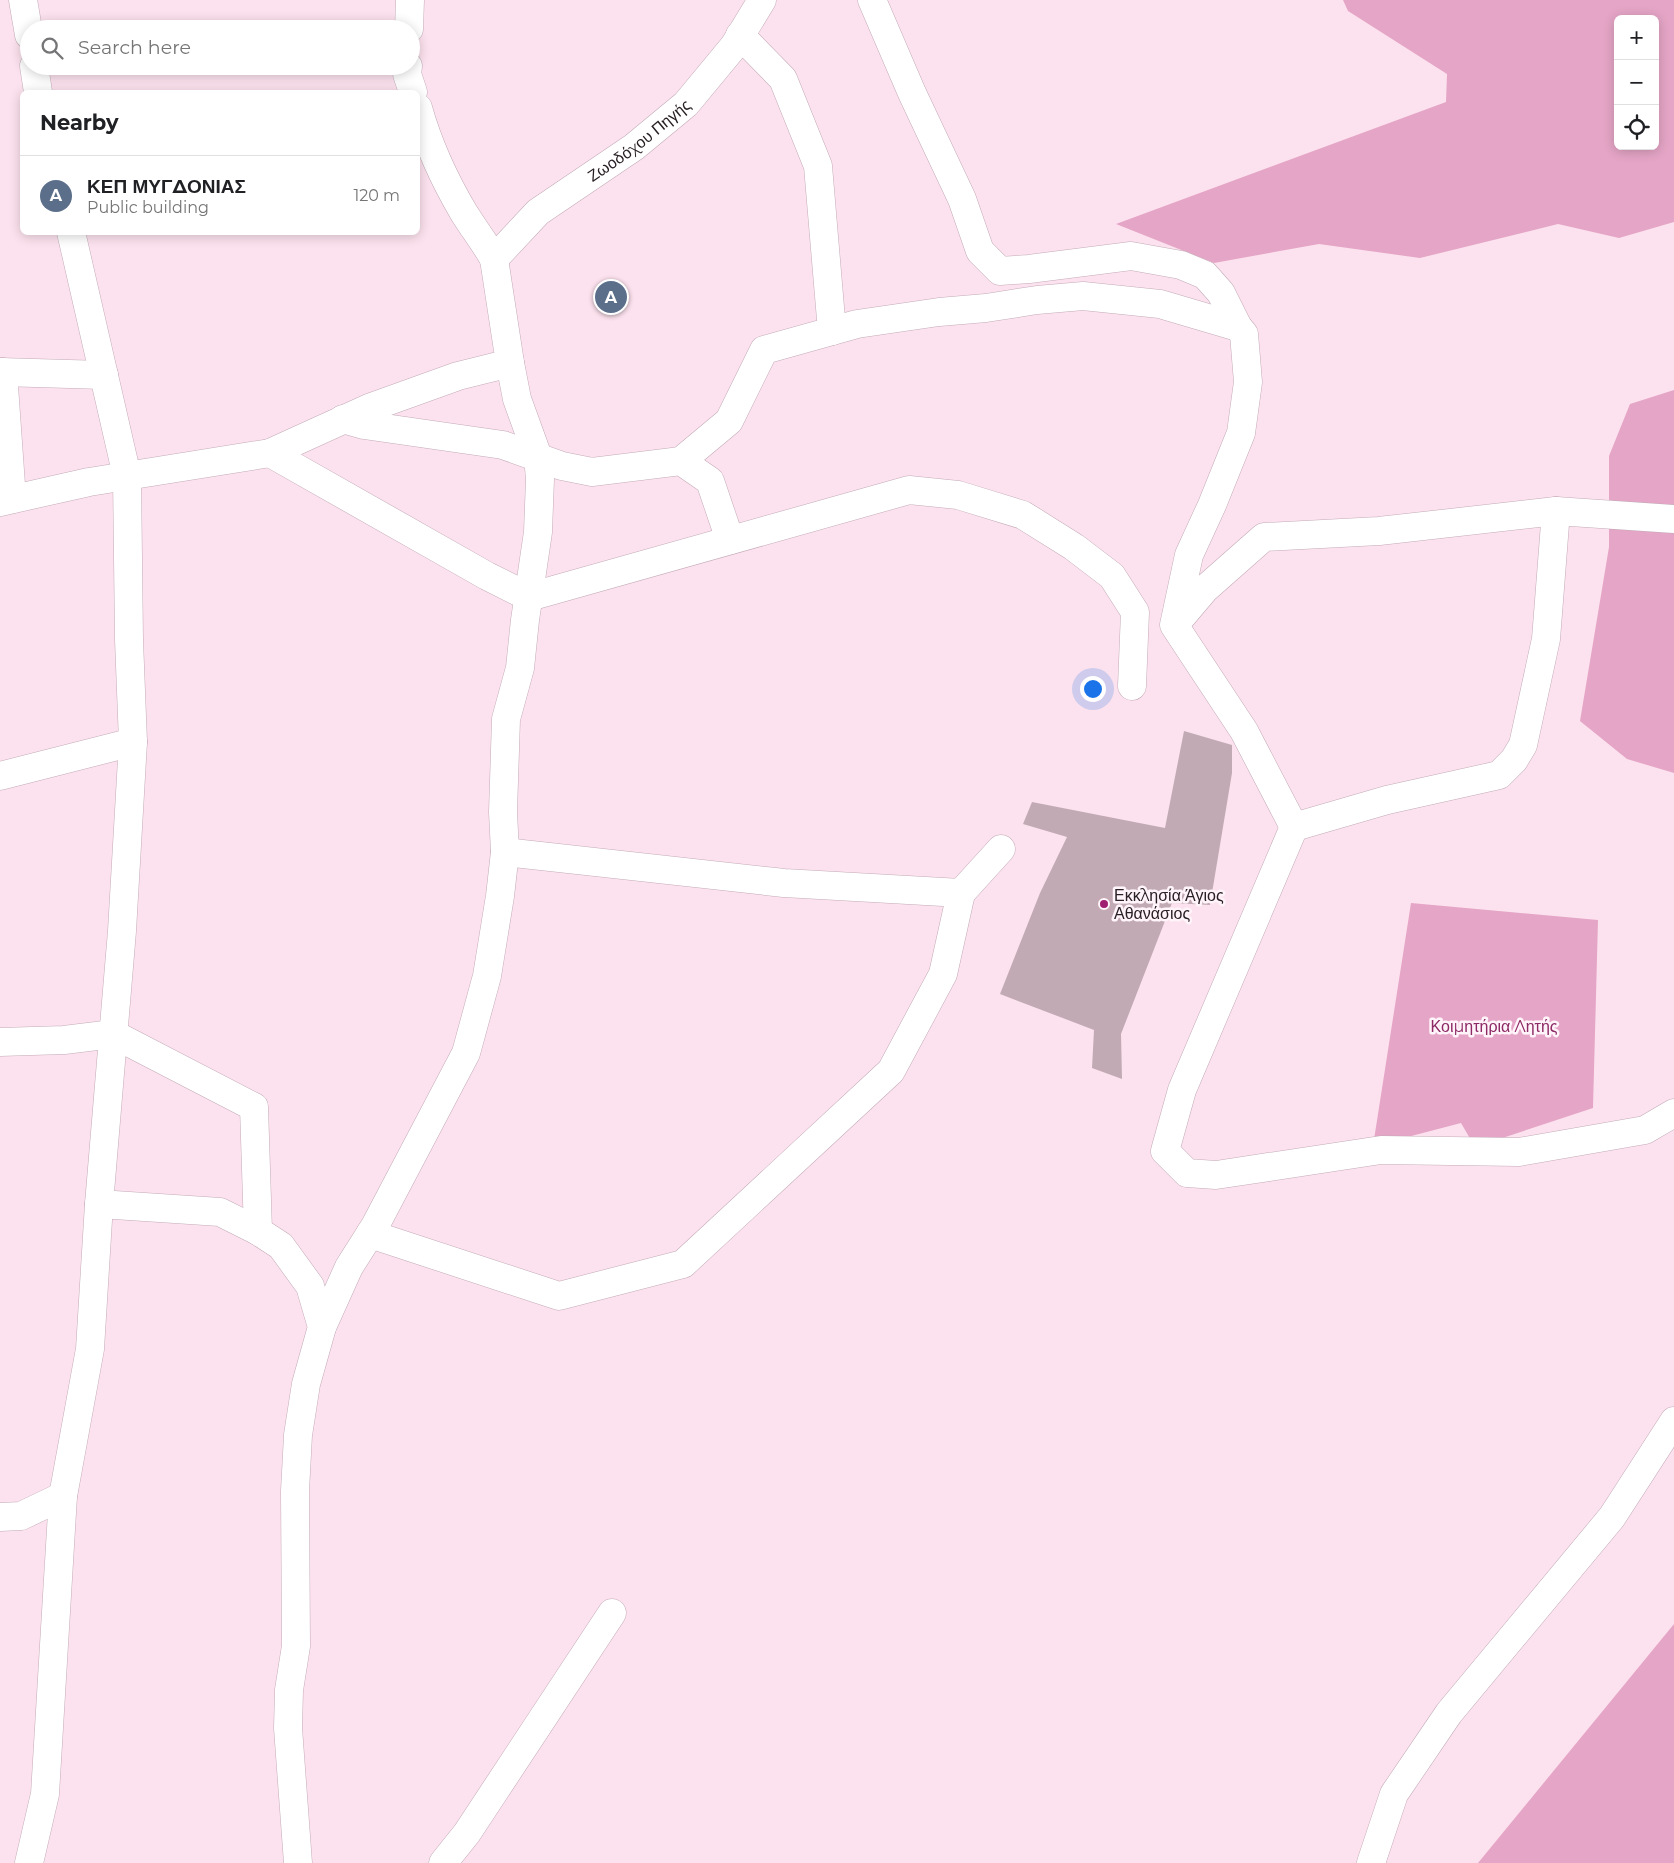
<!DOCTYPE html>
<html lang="en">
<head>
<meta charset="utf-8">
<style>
  :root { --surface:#fff; --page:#f2f2f2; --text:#202124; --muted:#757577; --line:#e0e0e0; --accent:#7c3aed }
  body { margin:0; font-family:Montserrat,sans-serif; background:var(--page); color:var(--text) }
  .controls { position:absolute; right:15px; top:15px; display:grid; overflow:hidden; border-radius:8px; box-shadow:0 2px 12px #0003 }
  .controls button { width:45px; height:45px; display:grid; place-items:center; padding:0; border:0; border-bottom:1px solid var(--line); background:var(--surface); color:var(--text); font:25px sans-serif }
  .you { position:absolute; left:1092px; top:688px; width:18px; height:18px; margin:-12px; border:4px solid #fff; border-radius:50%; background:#1a73e8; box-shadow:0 0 0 8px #1a73e833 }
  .badge { display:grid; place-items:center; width:32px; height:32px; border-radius:50%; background:var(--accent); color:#fff; font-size:16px; font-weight:700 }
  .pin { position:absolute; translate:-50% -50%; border:2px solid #fff; box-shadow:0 1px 5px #0006 }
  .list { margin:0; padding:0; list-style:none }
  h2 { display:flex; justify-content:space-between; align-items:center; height:65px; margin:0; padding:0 20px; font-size:21px }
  h2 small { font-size:16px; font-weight:400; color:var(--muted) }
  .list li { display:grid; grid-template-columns:32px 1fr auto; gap:15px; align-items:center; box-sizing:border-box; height:80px; padding:0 20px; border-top:1px solid var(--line) }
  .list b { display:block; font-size:19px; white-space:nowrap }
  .list p { margin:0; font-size:16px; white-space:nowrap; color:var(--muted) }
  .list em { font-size:16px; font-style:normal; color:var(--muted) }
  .icon { flex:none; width:28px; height:28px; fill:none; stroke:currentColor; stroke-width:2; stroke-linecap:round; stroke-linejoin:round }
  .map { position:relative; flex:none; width:1674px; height:1863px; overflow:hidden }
  .search { position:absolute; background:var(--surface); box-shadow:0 2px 12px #0003; left:20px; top:20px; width:400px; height:55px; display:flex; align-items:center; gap:12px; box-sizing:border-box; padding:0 18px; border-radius:28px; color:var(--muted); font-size:19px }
  .panel { position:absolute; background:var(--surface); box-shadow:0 2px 12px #0003; left:20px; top:90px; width:400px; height:145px; border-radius:8px }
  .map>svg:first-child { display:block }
  .green { fill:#e5a5c6; fill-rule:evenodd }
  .building { fill:#c2aab5 }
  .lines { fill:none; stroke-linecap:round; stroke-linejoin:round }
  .minor-casing { stroke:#c3abb7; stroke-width:29 }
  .tertiary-casing { stroke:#c3abb7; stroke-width:29 }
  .minor { stroke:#fff; stroke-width:28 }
  .tertiary { stroke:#fff; stroke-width:28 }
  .poi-dot { fill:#9f1e70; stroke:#fff4f9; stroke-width:2 }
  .labels { text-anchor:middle; stroke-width:5; stroke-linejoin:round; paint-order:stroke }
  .street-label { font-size:16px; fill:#292025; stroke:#fff4f9 }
  .poi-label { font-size:16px; fill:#292025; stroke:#fff4f9; text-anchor:start }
  .park-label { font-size:16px; fill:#8d2965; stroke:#fff4f9 }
</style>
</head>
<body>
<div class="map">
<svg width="1674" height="1863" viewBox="0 0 1674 1863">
  <rect width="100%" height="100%" fill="#fce2ee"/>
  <g class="green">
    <path d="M1343 0H1674V222L1619 238 1558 224 1420 258 1319 244 1214 263 1116 224 1446 102 1447 74 1348 11ZM1618 19H1655V146H1618Z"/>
    <polygon points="1674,390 1674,773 1627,759 1580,721 1609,547 1609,456 1630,404"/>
    <polygon points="1411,903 1598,920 1593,1108 1475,1147 1461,1123 1373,1146"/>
    <polygon points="1674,1624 1674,1863 1478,1863"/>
  </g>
  <polygon class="building" points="1184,731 1232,745 1232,773 1210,905 1172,903 1121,1034 1122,1079 1092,1068 1094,1030 1000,994 1040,893 1067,837 1023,824 1032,802 1165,828"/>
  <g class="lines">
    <g class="minor-casing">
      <g id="minor">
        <polyline points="872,0 912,93 962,199 980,251 1000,271 1029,269 1131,256 1181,265 1205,275 1221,293 1238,327 1244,334 1248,382 1241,433 1212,505 1189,555 1174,625 1244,731 1294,827"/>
        <polyline points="409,29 410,0"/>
        <polyline points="740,35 783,79 818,166 832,331"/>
        <polyline points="408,66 407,74 413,92"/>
        <path d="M418 108C428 144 445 181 464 213 474 229 485 243 494 259"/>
        <polyline points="0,372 104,375"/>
        <polyline points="3,372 12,499"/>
        <polyline points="343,419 364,425 503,445 562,466 592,472 681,461 710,481 730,540"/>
        <polyline points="270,453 487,576 529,597 909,490 958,495 1023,515 1074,547 1112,576 1135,612 1132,686"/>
        <polyline points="681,461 729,421 764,350 857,324 939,312 986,308 1037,300 1083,296 1160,304 1238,327"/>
        <polyline points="1177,622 1205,589 1264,537 1379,531 1556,511 1674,519"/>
        <polyline points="0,776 133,742"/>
        <polyline points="1294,827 1182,1090 1165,1151 1187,1173 1216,1175 1381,1150 1519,1152 1645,1130 1674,1113"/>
        <polyline points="1294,827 1387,800 1499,775 1514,760 1523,745 1546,639 1556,511"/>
        <polyline points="505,852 784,883 961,893 1001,849"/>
        <polyline points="0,1042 64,1040 113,1034 254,1107 258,1231"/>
        <polyline points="99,1204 220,1212 258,1231 281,1246 310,1286 322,1327 306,1384 298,1435 295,1491 296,1646 289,1690 288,1728 298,1863"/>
        <polyline points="370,1234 559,1296 683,1264 891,1071 943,974 961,893"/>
        <polyline points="322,1327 349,1267 375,1226 466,1053 487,976 500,896 505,852 503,812 506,719 520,668 525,620 538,532 540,479 538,457 517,399 510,363"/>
        <polyline points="0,1517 21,1516 63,1496"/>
        <polyline points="443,1863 467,1833 612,1613"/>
        <polyline points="1371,1863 1394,1794 1449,1713 1612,1517 1674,1421"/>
      </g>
    </g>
    <g class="tertiary-casing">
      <g id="tertiary">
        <polyline points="23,0 29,35"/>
        <polyline points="34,66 38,92"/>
        <path id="s1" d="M0 502 89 482 270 453 369 408 458 376 510 363 494 259 538 212 634 147 686 104 734 46 762 0"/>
        <polyline points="29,1863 45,1794 63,1496 90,1349 99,1204 122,931 133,742 129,640 127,476 71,232"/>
      </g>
    </g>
    <use href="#minor" class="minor"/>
    <use href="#tertiary" class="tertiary"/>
  </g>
  <circle class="poi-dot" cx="1104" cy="904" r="5"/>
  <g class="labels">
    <g class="street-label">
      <text dy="6" stroke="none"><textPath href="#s1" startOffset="825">Ζωοδόχου Πηγής</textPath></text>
    </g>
    <g class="poi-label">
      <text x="1114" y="901">Εκκλησία Άγιος<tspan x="1114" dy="18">Αθανάσιος</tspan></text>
    </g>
    <g class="park-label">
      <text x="1494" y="1032">Κοιμητήρια Λητής</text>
    </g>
  </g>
</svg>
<div class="controls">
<button>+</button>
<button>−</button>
<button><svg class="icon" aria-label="locate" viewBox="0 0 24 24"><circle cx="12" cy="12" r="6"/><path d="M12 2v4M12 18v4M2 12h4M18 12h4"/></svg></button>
</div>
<div class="you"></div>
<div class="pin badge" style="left:611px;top:297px;background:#5c6f8a">A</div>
<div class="search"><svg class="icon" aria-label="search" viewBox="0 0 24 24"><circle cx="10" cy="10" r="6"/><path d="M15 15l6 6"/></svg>Search here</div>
<section class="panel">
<h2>Nearby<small></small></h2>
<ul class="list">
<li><span class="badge" style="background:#5c6f8a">A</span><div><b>ΚΕΠ ΜΥΓΔΟΝΙΑΣ</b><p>Public building</p></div><em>120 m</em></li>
</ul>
</section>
</div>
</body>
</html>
